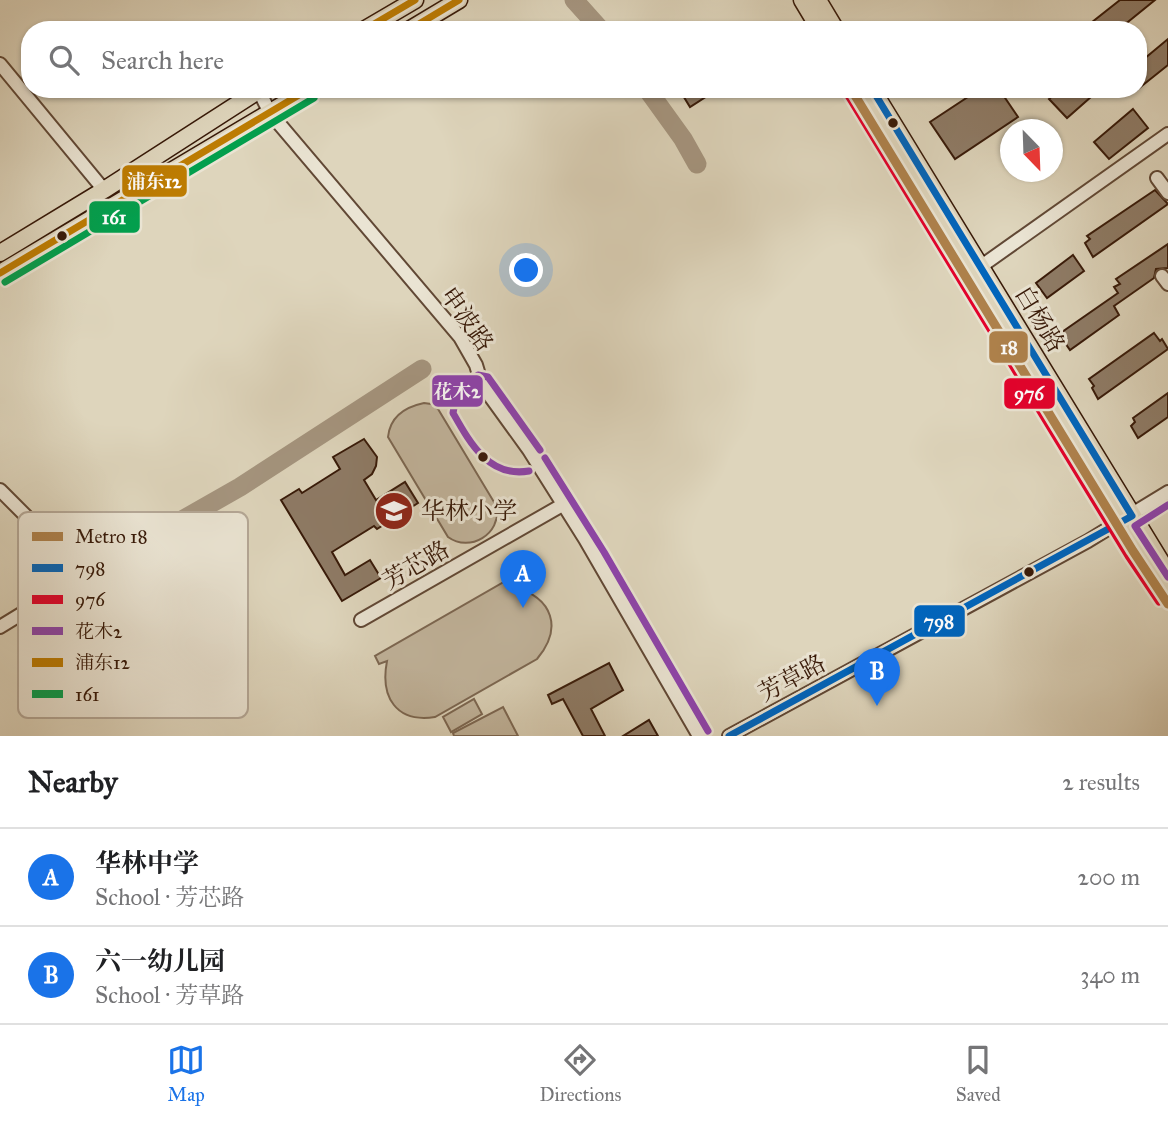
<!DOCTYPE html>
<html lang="en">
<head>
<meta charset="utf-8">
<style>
  :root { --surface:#fff; --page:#f6f6f6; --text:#202124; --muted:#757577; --line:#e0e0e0; --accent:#1a73e8 }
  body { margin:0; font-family:"IM FELL Great Primer","Noto Serif SC",serif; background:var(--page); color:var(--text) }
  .compass { position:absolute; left:1000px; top:119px; width:63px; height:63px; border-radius:50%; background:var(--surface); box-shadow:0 2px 5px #0004; rotate:157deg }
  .you { position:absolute; left:527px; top:271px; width:24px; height:24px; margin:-18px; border:5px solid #fff; border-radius:50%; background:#1a73e8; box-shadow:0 0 0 10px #1a73e833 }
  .badge { display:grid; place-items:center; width:46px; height:46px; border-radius:50%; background:var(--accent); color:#fff; font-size:23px; font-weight:700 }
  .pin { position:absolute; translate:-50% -58px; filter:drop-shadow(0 2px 4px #0008) }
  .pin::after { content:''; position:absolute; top:37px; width:24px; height:21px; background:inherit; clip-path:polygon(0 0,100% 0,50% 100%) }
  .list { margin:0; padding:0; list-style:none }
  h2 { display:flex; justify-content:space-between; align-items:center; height:91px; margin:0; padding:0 28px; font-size:30px }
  h2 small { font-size:23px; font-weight:400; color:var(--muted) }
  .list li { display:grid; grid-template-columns:46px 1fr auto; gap:21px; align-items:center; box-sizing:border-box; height:98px; padding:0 28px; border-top:2px solid var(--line) }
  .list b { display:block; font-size:26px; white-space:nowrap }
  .list p { margin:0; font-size:23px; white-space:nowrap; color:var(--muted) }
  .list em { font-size:23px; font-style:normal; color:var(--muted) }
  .icon { flex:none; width:38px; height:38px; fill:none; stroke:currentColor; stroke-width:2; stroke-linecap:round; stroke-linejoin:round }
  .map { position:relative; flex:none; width:1168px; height:736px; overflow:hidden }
  .search { position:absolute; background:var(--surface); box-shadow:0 2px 5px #0004; left:21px; right:21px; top:21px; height:77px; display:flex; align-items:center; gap:18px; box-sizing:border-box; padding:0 24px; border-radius:28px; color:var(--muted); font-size:26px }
  .sheet { height:287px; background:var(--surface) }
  nav { display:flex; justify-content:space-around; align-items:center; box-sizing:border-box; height:98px; border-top:2px solid var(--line); background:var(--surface); font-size:19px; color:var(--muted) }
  nav a { display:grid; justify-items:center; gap:4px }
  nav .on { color:var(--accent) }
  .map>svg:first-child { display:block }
  .green { fill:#c2b59d; stroke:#7c6752; stroke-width:2 }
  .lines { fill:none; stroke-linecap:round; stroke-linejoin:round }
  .river { stroke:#a5957f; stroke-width:19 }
  .building { fill:#8e7b66; stroke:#371908; stroke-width:2 }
  .minor-casing { stroke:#614835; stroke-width:16 }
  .major-casing { stroke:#371908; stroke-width:19 }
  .minor { stroke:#eae4d3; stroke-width:12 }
  .major { stroke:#ded5bc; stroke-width:16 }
  .bus-1-casing { stroke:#eae4d3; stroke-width:12 }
  .bus-2-casing { stroke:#eae4d3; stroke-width:12 }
  .bus-3-casing { stroke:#eae4d3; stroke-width:12 }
  .bus-4-casing { stroke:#eae4d3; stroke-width:12 }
  .bus-5-casing { stroke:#eae4d3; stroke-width:12 }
  .bus-1 { stroke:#0065bd; stroke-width:7 }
  .bus-2 { stroke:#e4002b; stroke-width:7 }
  .bus-3 { stroke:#8e44ad; stroke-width:7 }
  .bus-4 { stroke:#bd7c02; stroke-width:7 }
  .bus-5 { stroke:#039f4d; stroke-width:7 }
  .metro-1-casing { stroke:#eae4d3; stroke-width:14 }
  .metro-1 { stroke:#ae814b; stroke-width:9 }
  .bus-dot { fill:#371908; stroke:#eae4d3; stroke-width:2.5 }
  .labels { text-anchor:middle; stroke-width:6; stroke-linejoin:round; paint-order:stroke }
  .street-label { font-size:24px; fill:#371908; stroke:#eae4d3 }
  .poi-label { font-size:24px; fill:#371908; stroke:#eae4d3; text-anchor:start }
  .key { fill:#eae4d3; stroke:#b4a796; stroke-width:2 }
  .key-label { font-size:19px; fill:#371908 }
  .line-badge { stroke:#eae4d3; stroke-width:2.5 }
  .badge-label { font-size:19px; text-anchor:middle; font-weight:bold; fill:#fff }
</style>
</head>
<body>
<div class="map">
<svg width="1168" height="736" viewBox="0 0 1168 736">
  <rect width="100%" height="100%" fill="#ded5bc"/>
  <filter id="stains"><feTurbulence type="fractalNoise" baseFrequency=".00286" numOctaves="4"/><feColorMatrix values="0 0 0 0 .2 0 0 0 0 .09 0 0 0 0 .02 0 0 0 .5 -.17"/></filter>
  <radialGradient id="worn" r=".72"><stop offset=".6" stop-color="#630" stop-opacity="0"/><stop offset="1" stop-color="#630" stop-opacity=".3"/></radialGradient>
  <g class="green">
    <path d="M424 403 431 404 438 409 497 507C501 534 470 553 448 537L388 437C390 417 405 407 424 403Z"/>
    <path d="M528 568 533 576 514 587C553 598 563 628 537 659L435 717C396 723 380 697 387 661L379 664 375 656Z"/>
    <polygon points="474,699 482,714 451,732 443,717"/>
    <polygon points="503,707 518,736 454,736 453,733"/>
  </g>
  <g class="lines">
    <g class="river">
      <polyline points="574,0 601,30"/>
      <polyline points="647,89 683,139 697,164"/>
      <polyline points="75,581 240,487 422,369"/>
    </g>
  </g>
  <g class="building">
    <polygon points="1120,0 1155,0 1118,30 1082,30"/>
    <polygon points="1168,39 1168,65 1138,89 1138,64"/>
    <polygon points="679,89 718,89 690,107"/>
    <polygon points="980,89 999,89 1018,117 955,159 930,122"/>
    <polygon points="1061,89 1100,89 1067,118 1049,99"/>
    <polygon points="1133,109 1148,128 1109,159 1094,142"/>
    <polygon points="1155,190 1168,204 1093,257 1085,243 1090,239 1087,236"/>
    <polygon points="1168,244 1168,268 1156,269 1154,278 1114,306 1119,315 1070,350 1063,340 1066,338 1062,332 1118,293 1114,287 1120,284 1116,279"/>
    <polygon points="1073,255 1084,271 1047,298 1036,283"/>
    <polygon points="1154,333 1160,341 1162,339 1168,349 1098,399 1092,388 1094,386 1089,379"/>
    <polygon points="1168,393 1168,417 1138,438 1131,426 1135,422 1133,418"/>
    <polygon points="364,439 377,457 376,466 372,474 364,480 376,500 405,482 418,503 377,529 374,526 332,552 345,575 370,560 381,578 342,601 281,500 299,489 302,493 340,469 333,457"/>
    <polygon points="609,663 623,690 591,709 605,736 583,736 563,699 552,704 548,695"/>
    <polygon points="649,720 658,736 623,736"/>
  </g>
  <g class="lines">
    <g class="minor-casing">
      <g id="minor">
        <polyline points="0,64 104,190"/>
        <polyline points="259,91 270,113 460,337 476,365 482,385 529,450 585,539 699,736"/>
        <polyline points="1157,178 1168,193"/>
        <polyline points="973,272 1168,134"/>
        <polyline points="1162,276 1168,284"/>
        <polyline points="0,490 45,535 75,581 0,627"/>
        <polyline points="361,620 564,504"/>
        <polyline points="729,736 1088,541 1168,492"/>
      </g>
    </g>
    <g class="major-casing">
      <g id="major">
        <polyline points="802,0 820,30"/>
        <polyline points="818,0 836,30"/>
        <polyline points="364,30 415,0"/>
        <polyline points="409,30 459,0"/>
        <polyline points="856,89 1137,551 1168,596"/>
        <polyline points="872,89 1168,573"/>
        <polyline points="0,253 104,190 261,89"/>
        <polyline points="0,273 309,89"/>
      </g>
    </g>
    <use href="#minor" class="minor"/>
    <use href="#major" class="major"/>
    <g class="bus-1-casing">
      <polyline id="bus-1" points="729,736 1132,516 872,89"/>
    </g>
    <g class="bus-2-casing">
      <polyline id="bus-2" points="847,94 1128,556 1159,602"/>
    </g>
    <g class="bus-3-casing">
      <g id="bus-3">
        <polyline points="545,458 604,552 708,731"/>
        <path d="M529 471C489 478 470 443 453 413L457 391 478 375 488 377 540 450"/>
        <polyline points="1168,505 1135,526 1168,577"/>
      </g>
    </g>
    <g class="bus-4-casing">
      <g id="bus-4">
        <polyline points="364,30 415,0"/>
        <polyline points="409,30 459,0"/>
        <polyline points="0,273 309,89"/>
      </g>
    </g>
    <g class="bus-5-casing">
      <polyline id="bus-5" points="5,282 314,98"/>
    </g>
    <use href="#bus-1" class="bus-1"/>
    <use href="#bus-2" class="bus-2"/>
    <use href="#bus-3" class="bus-3"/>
    <use href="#bus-4" class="bus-4"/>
    <use href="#bus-5" class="bus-5"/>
    <g class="metro-1-casing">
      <polyline id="metro-1" points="851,89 1133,551 1168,604"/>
    </g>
    <use href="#metro-1" class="metro-1"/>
  </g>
  <defs>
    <g id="school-disc" transform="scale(2.0125)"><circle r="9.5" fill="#8f2418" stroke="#eae4d3"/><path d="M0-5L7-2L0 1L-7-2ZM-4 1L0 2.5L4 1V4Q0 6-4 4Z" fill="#fff"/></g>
  </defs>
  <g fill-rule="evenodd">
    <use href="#school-disc" x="394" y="511"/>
  </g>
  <g class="bus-dot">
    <circle cx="893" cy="123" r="6"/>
    <circle cx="62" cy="236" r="6"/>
    <circle cx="483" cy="457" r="6"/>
    <circle cx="1029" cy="572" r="6"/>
  </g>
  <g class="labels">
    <g class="street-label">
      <text transform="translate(467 319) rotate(55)" y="8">申波路</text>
      <text transform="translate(1040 319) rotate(59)" y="8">白杨路</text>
      <text transform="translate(416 565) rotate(-30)" y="8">芳芯路</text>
      <text transform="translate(792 678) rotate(-28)" y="8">芳草路</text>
    </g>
    <g class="poi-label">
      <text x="421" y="519">华林小学</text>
    </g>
  </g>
  <rect x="18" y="512" width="230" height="206" rx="10" class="key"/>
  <rect x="32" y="532" width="31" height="9" fill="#ae814b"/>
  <rect x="32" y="564" width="31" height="8" fill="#0065bd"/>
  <rect x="32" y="595" width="31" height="9" fill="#e4002b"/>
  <rect x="32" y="627" width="31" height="8" fill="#8e44ad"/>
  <rect x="32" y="658" width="31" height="9" fill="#bd7c02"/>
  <rect x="32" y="690" width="31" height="8" fill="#039f4d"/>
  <g class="key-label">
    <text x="75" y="543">Metro 18</text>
    <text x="75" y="575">798</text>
    <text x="75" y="606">976</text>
    <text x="75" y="638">花木2</text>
    <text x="75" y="669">浦东12</text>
    <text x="75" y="701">161</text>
  </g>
  <g class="line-badge">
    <rect x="121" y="164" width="67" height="34" rx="7" fill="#bd7c02"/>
    <rect x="88" y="200" width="53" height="34" rx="7" fill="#039f4d"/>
    <rect x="988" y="330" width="41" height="34" rx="7" fill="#ae814b"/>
    <rect x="431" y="374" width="53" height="34" rx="7" fill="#8e44ad"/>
    <rect x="1003" y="377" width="53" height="33" rx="7" fill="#e4002b"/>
    <rect x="913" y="604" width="53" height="34" rx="7" fill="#0065bd"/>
  </g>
  <g class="badge-label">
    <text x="154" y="188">浦东12</text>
    <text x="114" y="224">161</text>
    <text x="1009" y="354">18</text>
    <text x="457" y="398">花木2</text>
    <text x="1029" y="400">976</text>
    <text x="939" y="628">798</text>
  </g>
  <rect width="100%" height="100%" filter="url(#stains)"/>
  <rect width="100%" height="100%" fill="url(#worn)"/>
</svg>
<svg class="compass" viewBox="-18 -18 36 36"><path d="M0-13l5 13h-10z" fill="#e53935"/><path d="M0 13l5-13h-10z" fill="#757577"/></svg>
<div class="you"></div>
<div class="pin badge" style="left:523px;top:608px">A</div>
<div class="pin badge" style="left:877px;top:706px">B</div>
<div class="search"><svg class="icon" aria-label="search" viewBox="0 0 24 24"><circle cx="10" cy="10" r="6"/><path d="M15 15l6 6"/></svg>Search here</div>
</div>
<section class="sheet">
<h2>Nearby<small>2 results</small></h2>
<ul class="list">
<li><span class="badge">A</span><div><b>华林中学</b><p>School · 芳芯路</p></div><em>200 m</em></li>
<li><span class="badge">B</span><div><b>六一幼儿园</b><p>School · 芳草路</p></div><em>340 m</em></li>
</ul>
</section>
<nav>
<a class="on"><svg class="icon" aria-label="map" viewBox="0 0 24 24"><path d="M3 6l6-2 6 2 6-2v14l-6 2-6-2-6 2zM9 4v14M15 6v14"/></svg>Map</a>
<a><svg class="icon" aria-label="directions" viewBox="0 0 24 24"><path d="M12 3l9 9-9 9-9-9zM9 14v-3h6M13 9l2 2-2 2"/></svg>Directions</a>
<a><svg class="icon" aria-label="saved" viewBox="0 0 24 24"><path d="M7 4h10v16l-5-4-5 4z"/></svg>Saved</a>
</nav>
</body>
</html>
